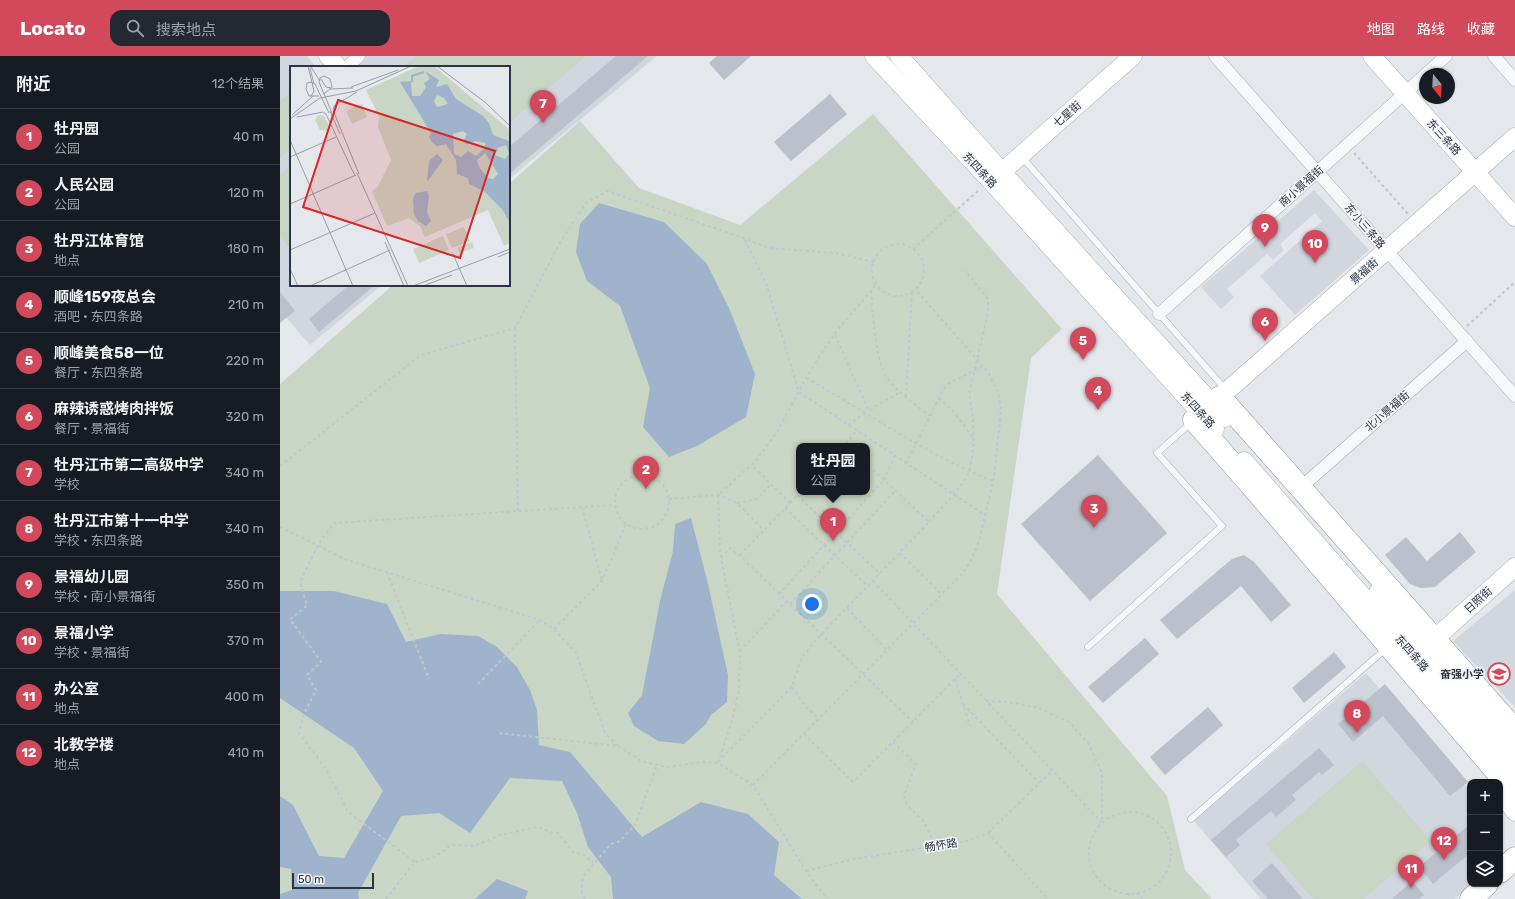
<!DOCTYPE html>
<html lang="zh">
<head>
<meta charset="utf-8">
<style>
  :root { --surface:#171b24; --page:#242831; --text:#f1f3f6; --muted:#9ea1a6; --line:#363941; --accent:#d1495b }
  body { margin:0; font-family:Rubik,"Noto Sans SC",sans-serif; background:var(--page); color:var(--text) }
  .controls { position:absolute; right:12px; bottom:12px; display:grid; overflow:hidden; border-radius:8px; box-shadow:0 1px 3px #0004 }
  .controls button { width:36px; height:36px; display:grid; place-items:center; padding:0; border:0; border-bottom:1px solid var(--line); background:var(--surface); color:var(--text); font:20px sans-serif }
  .compass { position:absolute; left:1139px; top:12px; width:36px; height:36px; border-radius:50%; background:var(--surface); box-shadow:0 1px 3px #0004; rotate:162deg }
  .scale { position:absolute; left:12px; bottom:10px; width:82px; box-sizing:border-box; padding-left:4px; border:2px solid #2b3445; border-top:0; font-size:11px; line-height:14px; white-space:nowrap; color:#2b3445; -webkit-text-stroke:3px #f4f6f9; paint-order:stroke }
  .you { position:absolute; left:532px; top:548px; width:14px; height:14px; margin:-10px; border:3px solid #fff; border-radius:50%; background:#1a73e8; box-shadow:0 0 0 6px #1a73e833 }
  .badge { display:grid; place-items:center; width:26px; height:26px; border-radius:50%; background:var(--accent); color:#fff; font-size:13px; font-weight:700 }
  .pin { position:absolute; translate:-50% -33px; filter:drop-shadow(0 1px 2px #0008) }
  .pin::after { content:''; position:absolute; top:21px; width:14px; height:12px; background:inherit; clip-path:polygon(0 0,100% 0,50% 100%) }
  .popup { position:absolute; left:516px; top:387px; width:74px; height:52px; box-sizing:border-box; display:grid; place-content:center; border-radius:8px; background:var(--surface); filter:drop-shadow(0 1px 3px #0005); font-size:13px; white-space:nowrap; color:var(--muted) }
  .popup b { font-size:15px; color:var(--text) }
  .popup::after { content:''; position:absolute; left:50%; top:100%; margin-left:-8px; border:8px solid transparent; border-top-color:var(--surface) }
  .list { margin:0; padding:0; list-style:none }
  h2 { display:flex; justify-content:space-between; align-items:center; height:52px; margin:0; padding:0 16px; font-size:17px }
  h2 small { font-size:13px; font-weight:400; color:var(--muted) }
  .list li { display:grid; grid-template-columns:26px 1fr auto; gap:12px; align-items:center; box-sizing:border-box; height:56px; padding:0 16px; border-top:1px solid var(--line) }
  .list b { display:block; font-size:15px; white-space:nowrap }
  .list p { margin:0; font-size:13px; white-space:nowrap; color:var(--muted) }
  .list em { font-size:13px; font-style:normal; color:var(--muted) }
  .icon { flex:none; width:22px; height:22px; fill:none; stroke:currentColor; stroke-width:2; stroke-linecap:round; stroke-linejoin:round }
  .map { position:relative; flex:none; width:1235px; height:843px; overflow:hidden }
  header { display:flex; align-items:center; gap:24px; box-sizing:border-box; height:56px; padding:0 20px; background:var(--accent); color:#fff }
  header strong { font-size:19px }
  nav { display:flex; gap:22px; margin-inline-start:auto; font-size:14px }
  .search { width:280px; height:36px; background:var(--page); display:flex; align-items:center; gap:10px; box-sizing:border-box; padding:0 14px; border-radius:12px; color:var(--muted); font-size:15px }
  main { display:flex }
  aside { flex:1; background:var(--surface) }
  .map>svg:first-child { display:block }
  .built { fill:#d2d6de }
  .green { fill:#c9d6c5; fill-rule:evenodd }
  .water { fill:#9fb4cc }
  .building { fill:#bbc0ca }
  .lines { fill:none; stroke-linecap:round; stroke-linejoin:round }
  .lane-casing { stroke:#a9aeb7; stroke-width:7 }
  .street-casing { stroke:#a9aeb7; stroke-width:13 }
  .secondary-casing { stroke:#a9aeb7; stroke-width:19 }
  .highway-casing { stroke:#8b94a3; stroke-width:23 }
  .path { stroke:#c2c5cb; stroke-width:2; stroke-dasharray:3 3; stroke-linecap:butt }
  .lane { stroke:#f7f8fa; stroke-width:6 }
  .street { stroke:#f7f8fa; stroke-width:12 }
  .secondary { stroke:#fff; stroke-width:18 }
  .highway { stroke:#fff; stroke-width:22 }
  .labels { text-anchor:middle; stroke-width:3; stroke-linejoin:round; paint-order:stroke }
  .street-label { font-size:11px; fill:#2b3445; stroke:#f4f6f9 }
  .poi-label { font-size:11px; font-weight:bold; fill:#2b3445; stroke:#f4f6f9; text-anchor:end }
  .inset-river { fill:none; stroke:#9fb4cc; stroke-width:2 }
  .inset-road { fill:none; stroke:#9a9fa9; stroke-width:1 }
  .view { fill:#d62828; fill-opacity:0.15; stroke:#d62828; stroke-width:2 }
  .inset-edge { fill:none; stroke:#2b3445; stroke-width:2 }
</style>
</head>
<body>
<header>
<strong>Locato</strong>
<div class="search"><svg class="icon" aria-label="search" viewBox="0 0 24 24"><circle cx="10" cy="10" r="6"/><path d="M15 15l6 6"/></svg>搜索地点</div>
<nav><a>地图</a><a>路线</a><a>收藏</a></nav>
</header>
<main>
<aside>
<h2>附近<small>12个结果</small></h2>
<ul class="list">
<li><span class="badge">1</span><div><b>牡丹园</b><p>公园</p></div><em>40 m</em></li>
<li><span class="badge">2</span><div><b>人民公园</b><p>公园</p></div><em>120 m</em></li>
<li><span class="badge">3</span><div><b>牡丹江体育馆</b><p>地点</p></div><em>180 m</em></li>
<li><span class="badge">4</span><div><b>顺峰159夜总会</b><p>酒吧 · 东四条路</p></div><em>210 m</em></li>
<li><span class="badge">5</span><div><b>顺峰美食58一位</b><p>餐厅 · 东四条路</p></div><em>220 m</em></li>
<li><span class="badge">6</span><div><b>麻辣诱惑烤肉拌饭</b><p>餐厅 · 景福街</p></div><em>320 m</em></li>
<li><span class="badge">7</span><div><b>牡丹江市第二高级中学</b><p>学校</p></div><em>340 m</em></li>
<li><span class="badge">8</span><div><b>牡丹江市第十一中学</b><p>学校 · 东四条路</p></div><em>340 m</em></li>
<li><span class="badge">9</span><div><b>景福幼儿园</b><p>学校 · 南小景福街</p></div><em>350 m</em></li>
<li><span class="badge">10</span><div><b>景福小学</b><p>学校 · 景福街</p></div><em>370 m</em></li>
<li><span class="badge">11</span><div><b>办公室</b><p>地点</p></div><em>400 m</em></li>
<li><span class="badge">12</span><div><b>北教学楼</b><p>地点</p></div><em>410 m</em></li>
</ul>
</aside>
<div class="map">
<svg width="1235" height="843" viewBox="0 0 1235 843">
  <rect width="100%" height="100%" fill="#e4e7ec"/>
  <g class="built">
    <polygon points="0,0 27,0 36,11 11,11 11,229 102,229 30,289 6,261 0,266"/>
    <polygon points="80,0 377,0 229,123 229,11 67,11"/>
    <polygon points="1034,134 1089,194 1015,259 980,220 1042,165 1035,157 1000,188 1004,194 993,204 987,198 947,233 954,241 941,253 921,231"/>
    <polygon points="1235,534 1235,651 1173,585"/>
    <polygon points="1086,617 1190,736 1190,828 1192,828 1175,843 981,843 914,765"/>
  </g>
  <g class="green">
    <polygon points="136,0 306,0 229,67 229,11 123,11"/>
    <polygon points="11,36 11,93 0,102 0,45"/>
    <path d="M593 58 782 273 751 302 717 538 887 740 905 814 932 843H0V328L113 229H229V128L300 65 359 132 460 169ZM519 390H587V436H519Z"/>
    <polygon points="11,109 11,194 0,181 0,119"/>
    <polygon points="1082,705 1151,785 1083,843 1033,843 986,788"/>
  </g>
  <g class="water">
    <polygon points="319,147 384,166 427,208 449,252 475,318 466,361 417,390 389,401 363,371 370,332 340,250 307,225 296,196 300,168"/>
    <polygon points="411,462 428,528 448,619 447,646 431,659 426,668 404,688 378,685 354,670 348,657 362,639 380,545 393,495 395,468"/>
    <polygon points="0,535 54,535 107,548 126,586 160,578 198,580 217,591 237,611 250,634 257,654 259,689 290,696 362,781 421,746 468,758 499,786 494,819 522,843 333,843 331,821 308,791 297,757 282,725 230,722 190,777 159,757 121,760 78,837 79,843 0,843 0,838 12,834 11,813 0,811 0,740 13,749 39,800 64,802 103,735 74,692 0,642"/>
    <polygon points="217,823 248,835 245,843 195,843"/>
  </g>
  <g class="building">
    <polygon points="336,0 368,0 229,118 229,91"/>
    <polygon points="437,0 471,0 444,24 429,7"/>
    <polygon points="550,38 567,58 511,105 494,86"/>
    <polygon points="69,229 95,229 39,276 29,263"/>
    <polygon points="0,236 15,255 0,267"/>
    <polygon points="818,399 887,477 810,545 741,468"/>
    <polygon points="1180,476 1196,496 1155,531 1141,532 1130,528 1105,499 1126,481 1147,505"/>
    <polygon points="964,499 974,506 1011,549 991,566 961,530 897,583 880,564 952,503"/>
    <polygon points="865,582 879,598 823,647 808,631"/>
    <polygon points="1054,596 1066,611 1024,647 1012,632"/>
    <polygon points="1105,628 1188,726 1170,740 1103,660 1073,686 1058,668"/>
    <polygon points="928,651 943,669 885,719 870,701"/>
    <polygon points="1039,692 1054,709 1042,719 1039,716 1012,739 1016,744 996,761 991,755 956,784 960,789 946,801 931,784"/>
    <polygon points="1190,768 1190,797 1153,828 1139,811"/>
    <polygon points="992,807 1023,843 988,843 972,825"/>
    <polygon points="1132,825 1144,839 1139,843 1112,843"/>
  </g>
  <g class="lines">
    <g class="lane-casing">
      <g id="lane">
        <polyline points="741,100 946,334"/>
        <polyline points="808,591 942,470 877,397 911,367"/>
        <polyline points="911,763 1102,596"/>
      </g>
    </g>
    <g class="street-casing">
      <g id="street">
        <polyline points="935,0 1235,340"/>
        <polyline points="1214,0 1235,24"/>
        <polyline points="67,11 79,0"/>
        <polyline points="1146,18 1166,0"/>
        <polyline points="879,258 1145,19"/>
        <polyline points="1027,426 1187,285"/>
      </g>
    </g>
    <g class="secondary-casing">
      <g id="secondary">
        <polyline points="48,0 58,11"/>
        <polyline points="594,0 710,124 935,373"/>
        <polyline points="619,0 722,116 945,362"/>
        <polyline points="1092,0 1235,161"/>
        <polyline points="712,123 722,116 853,0"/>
        <polyline points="931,349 1235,81"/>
        <polyline points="964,405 1235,714"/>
        <polyline points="1098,536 1235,692"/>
        <polyline points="1161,577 1235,511"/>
        <polyline points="1220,734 1235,756"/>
      </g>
    </g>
    <g class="highway-casing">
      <g id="highway">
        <polyline points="940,341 1235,674"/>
        <polyline points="914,364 970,428 1216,715 1235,742"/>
        <polyline points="1230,708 1235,715"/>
        <polyline points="1220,816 1235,802"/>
        <polyline points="1191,843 1207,828"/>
      </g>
    </g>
    <g class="path">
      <polyline points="1074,97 1128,158"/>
      <polyline points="465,184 487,230 519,336 705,459"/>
      <circle cx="618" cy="214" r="26"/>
      <polyline points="633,193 700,133"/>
      <path d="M591 235C593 257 595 307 608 323 617 336 637 350 650 360"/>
      <polyline points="1187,270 1235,226"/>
      <polyline points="235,272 238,455"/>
      <polyline points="555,279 589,355"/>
      <path d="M526 322C588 357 647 399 713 425"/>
      <polyline points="626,341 632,236"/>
      <polyline points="659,342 675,357 693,382"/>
      <polyline points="590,354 604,345 621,336"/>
      <polyline points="568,369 586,357"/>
      <polyline points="566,388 576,375"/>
      <polyline points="564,390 566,388 568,390"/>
      <polyline points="626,408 663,334 668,328 703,310"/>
      <polyline points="0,410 141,299 235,272 281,185 306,147 327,135 458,180 489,192 555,197 594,206"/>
      <circle cx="362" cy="446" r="27"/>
      <polyline points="604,424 615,400"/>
      <polyline points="517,439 600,518"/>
      <polyline points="389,443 438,439 457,447 484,474"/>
      <polyline points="457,447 477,443 491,428"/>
      <polyline points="510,447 520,436"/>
      <polyline points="302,451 322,524"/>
      <polyline points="505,452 588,531"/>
      <path d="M649 466C660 453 683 431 689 415 696 394 694 359 689 338L708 257V243L685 214"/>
      <polyline points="0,471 38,489 64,503 260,564 274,573 296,597 325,677 338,690 218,677"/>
      <polyline points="620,497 661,538"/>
      <polyline points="460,499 510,447 472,409"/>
      <polyline points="441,502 450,492 460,500 633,666"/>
      <polyline points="107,516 149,623"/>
      <polyline points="593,525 822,767"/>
      <polyline points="499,538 604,424"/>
      <polyline points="510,548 615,435"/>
      <polyline points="567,552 607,594"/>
      <polyline points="274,573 322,525 346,468"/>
      <polyline points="460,595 507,545"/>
      <polyline points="675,623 690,670"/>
      <polyline points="198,628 260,564"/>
      <polyline points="512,631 525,650 539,663"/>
      <polyline points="706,645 728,646 759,652 789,666 808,687 822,717 822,766"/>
      <polyline points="683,648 759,727"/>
      <polyline points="524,678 573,726 681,617"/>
      <polyline points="613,686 636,708 624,740 627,749 644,766 656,790"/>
      <polyline points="338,690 361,705 387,711 423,706 438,707 473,729 526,815 547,843"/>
      <polyline points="438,706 512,631 521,603 535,585 649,466 587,408"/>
      <polyline points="438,707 452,665 459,634 460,597 440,497 438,439 475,406 497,376 525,324 539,301 559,272 597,228"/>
      <polyline points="473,729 681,519 690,506 699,486 714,420 721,356 719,338 708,316 635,233"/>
      <circle cx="850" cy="797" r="41"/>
      <polyline points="708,777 772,715"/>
      <polyline points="135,806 155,801 171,789 194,790 220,779 257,771 271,776 278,777 293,796 305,799 313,807"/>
      <polyline points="526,815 574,803 687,785 708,777 768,843"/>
      <polyline points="849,837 849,843"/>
      <polyline points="857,837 862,843"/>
      <polyline points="106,843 135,806 68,756 46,713 19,677 24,658 36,634 27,619 41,606 10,563 27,550 20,526 38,489 54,467 335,449"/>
      <polyline points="305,843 302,836 302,826 305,818 331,788 340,785 355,769 377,709"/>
    </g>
    <use href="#lane" class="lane"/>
    <use href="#street" class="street"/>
    <use href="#secondary" class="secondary"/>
    <use href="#highway" class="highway"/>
  </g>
  <defs>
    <g id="school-ring" transform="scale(1.15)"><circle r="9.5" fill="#f4f6f9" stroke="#d1495b" stroke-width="1.5"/><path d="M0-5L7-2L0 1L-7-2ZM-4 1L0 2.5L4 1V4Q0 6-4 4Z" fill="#d1495b"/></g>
  </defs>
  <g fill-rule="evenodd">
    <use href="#school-ring" x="1219" y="618"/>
  </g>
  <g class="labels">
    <g class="street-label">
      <text transform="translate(787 58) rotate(-41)" y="4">七星街</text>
      <text transform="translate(1164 81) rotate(48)" y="4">东三条路</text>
      <text transform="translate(700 114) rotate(47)" y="4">东四条路</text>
      <text transform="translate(1021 130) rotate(-42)" y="4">南小景福街</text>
      <text transform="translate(1085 170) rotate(49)" y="4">东小三条路</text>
      <text transform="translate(1084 215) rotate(-41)" y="4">景福街</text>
      <text transform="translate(918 354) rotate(48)" y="4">东四条路</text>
      <text transform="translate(1107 355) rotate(-41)" y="4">北小景福街</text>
      <text transform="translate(1198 544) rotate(-42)" y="4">日照街</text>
      <text transform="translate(1132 597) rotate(49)" y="4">东四条路</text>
      <text transform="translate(661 789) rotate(-9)" y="4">畅怀路</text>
    </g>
    <g class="poi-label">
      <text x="1204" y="622">奋强小学</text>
    </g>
  </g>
  <g transform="translate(10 10)">
    <rect width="220" height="220" fill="#e4e7ec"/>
    <path d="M129 0H144L220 64V177L214 180 198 144 135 171 130 160 119 152 97 160 82 125 87 122 101 94 88 61 89 51 76 24ZM72 38 77 51 62 58 56 45ZM28 49 34 50 39 60 37 65 30 64 25 54ZM174 161 180 175 162 182 156 168ZM153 170 159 184 129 197 123 183ZM182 176 184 182 169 187 167 182Z" fill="#c9d6c5"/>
    <path d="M135 5 149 14 146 21 157 18 166 33 193 50 199 57 203 69 219 75 220 157 212 143 194 125 179 118 178 112 167 108 166 94 156 78 147 80 142 76 139 71 141 67 110 16 121 15 122 30H130L136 21 134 17 140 13ZM147 29 154 32 158 38 147 41 144 35ZM173 65 177 68 173 76 177 78 185 75 195 77V82L186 90 178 85 171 91 164 88 163 68ZM216 79 219 88 215 93 202 88 208 85 207 82ZM195 87 208 108 203 113 198 112 189 101 187 94ZM147 88 153 94 137 116 139 95ZM137 125 139 130 137 146 141 155 136 160 128 155 124 148 123 132 126 127Z" fill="#9fb4cc" fill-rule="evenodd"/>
    <path class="inset-river" d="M122 16V10L134 6"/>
    <path class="inset-road" d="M18 0 24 25 21 30M147 0 196 37 220 60M21 1 30 15M20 2 24 18M31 13 36 21 41 22M61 21 108 4M40 23 63 22M67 26 44 40 43 44 69 108M34 28 42 21 40 13 34 10 30 12 29 16 42 47M29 30H19L16 23 17 17 21 16 25 18 39 47M40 45 50 68M2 49 23 30M7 51 33 46 36 48 65 110M0 53 30 32 66 25 121 0M0 74 63 220M0 91 46 71M67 107 118 220M0 138 66 109M95 176 114 220M0 184 85 147M163 188 177 220M208 191 220 186M0 203 8 220M20 220 100 184M123 220 220 183M133 220 162 209"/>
    <path class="view" d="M48 34 205 85 170 192 13 141Z"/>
    <rect width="220" height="220" class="inset-edge"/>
  </g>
</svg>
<div class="controls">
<button>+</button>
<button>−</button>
<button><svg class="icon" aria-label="layers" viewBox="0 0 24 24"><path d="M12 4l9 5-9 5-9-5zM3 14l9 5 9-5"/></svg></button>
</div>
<svg class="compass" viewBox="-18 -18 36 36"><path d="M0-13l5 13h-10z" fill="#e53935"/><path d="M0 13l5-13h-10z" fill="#9ea1a6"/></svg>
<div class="scale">50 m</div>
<div class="you"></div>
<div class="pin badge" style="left:553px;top:485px">1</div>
<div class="popup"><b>牡丹园</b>公园</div>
<div class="pin badge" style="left:366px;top:433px">2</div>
<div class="pin badge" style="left:814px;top:472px">3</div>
<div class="pin badge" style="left:818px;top:354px">4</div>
<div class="pin badge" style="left:803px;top:304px">5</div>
<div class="pin badge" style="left:985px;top:285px">6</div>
<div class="pin badge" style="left:263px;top:67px">7</div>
<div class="pin badge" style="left:1077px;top:677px">8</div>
<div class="pin badge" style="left:985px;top:191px">9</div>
<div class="pin badge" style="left:1035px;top:207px">10</div>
<div class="pin badge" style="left:1131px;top:832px">11</div>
<div class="pin badge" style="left:1164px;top:804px">12</div>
</div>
</main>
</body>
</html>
